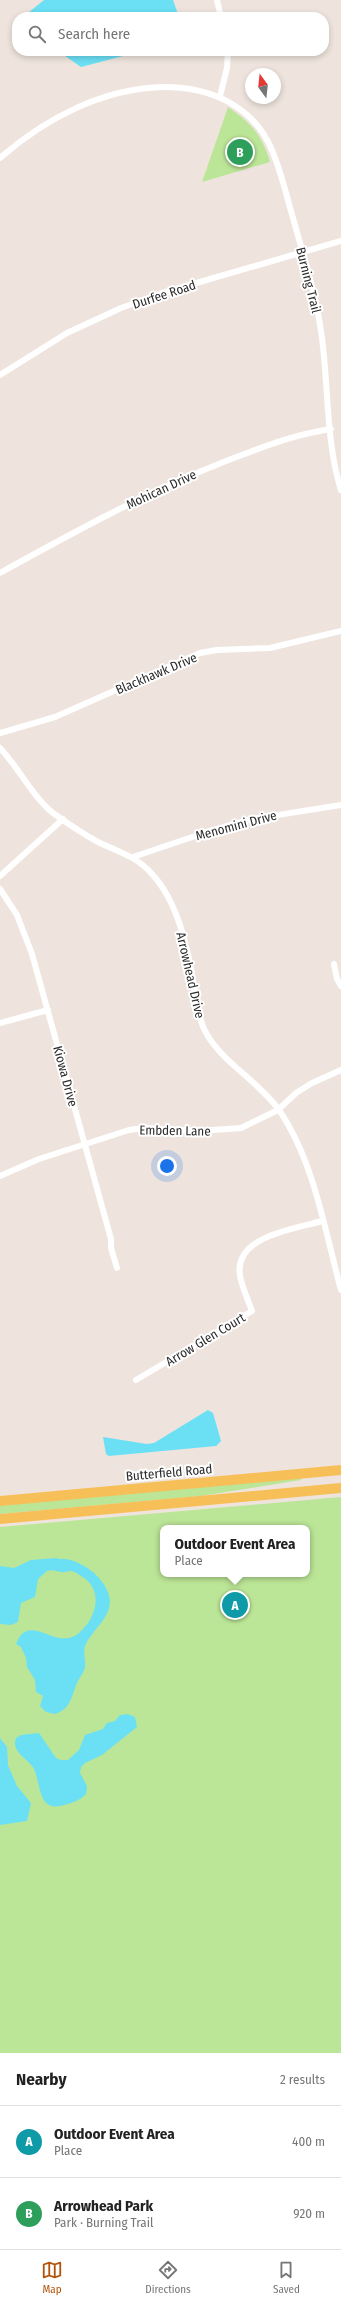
<!DOCTYPE html>
<html lang="en">
<head>
<meta charset="utf-8">
<style>
  :root { --surface:#fff; --page:#f6f6f6; --text:#222; --muted:#767676; --line:#e0e0e0; --accent:#b45309 }
  body { margin:0; font-family:"Fira Sans Condensed",sans-serif; background:var(--page); color:var(--text) }
  .compass { position:absolute; left:245px; top:68px; width:36px; height:36px; border-radius:50%; background:var(--surface); box-shadow:0 2px 6px #0003; rotate:345deg }
  .you { position:absolute; left:167px; top:1166px; width:14px; height:14px; margin:-10px; border:3px solid #fff; border-radius:50%; background:#1a73e8; box-shadow:0 0 0 6px #1a73e833 }
  .badge { display:grid; place-items:center; width:26px; height:26px; border-radius:50%; background:var(--accent); color:#fff; font-size:13px; font-weight:700 }
  .pin { position:absolute; translate:-50% -50%; border:2px solid #fff; box-shadow:0 1px 4px #0006 }
  .popup { position:absolute; left:160px; top:1525px; width:150px; height:52px; box-sizing:border-box; display:grid; place-content:center; border-radius:8px; background:var(--surface); filter:drop-shadow(0 1px 3px #0005); font-size:13px; white-space:nowrap; color:var(--muted) }
  .popup b { font-size:15px; color:var(--text) }
  .popup::after { content:''; position:absolute; left:50%; top:100%; margin-left:-8px; border:8px solid transparent; border-top-color:var(--surface) }
  .list { margin:0; padding:0; list-style:none }
  h2 { display:flex; justify-content:space-between; align-items:center; height:52px; margin:0; padding:0 16px; font-size:17px }
  h2 small { font-size:13px; font-weight:400; color:var(--muted) }
  .list li { display:grid; grid-template-columns:26px 1fr auto; gap:12px; align-items:center; box-sizing:border-box; height:72px; padding:0 16px; border-top:1px solid var(--line) }
  .list b { display:block; font-size:15px; white-space:nowrap }
  .list p { margin:0; font-size:13px; white-space:nowrap; color:var(--muted) }
  .list em { font-size:13px; font-style:normal; color:var(--muted) }
  .icon { flex:none; width:22px; height:22px; fill:none; stroke:currentColor; stroke-width:2; stroke-linecap:round; stroke-linejoin:round }
  .map { position:relative; flex:none; width:341px; height:2053px; overflow:hidden }
  .search { position:absolute; background:var(--surface); box-shadow:0 2px 6px #0003; left:12px; right:12px; top:12px; height:44px; display:flex; align-items:center; gap:10px; box-sizing:border-box; padding:0 14px; border-radius:16px; color:var(--muted); font-size:15px }
  .sheet { height:196px; background:var(--surface) }
  nav { display:flex; justify-content:space-around; align-items:center; box-sizing:border-box; height:56px; border-top:1px solid var(--line); background:var(--surface); font-size:11px; color:var(--muted) }
  nav a { display:grid; justify-items:center; gap:2px }
  nav .on { color:var(--accent) }
  .map>svg:first-child { display:block }
  .green { fill:#bce697; fill-rule:evenodd }
  .water { fill:#6be0f4 }
  .lines { fill:none; stroke-linecap:round; stroke-linejoin:round }
  .street { stroke:#fff; stroke-width:6 }
  .primary { stroke:#f7bf58; stroke-width:10 }
  .labels { text-anchor:middle; stroke-width:4; stroke-linejoin:round; paint-order:stroke }
  .street-label { font-size:13px; fill:#2b2b2b; stroke:#fff }
</style>
</head>
<body>
<div class="map">
<svg width="341" height="2053" viewBox="0 0 341 2053">
  <rect width="100%" height="100%" fill="#eee4dd"/>
  <g class="green">
    <path d="M228 107C251 123 262 135 270 162L202 182Z"/>
    <polygon points="301,1478 301,1480 201,1496 0,1514 0,1505"/>
    <path d="M341 1497V2053H0V1527ZM163 1528H307V1574H163Z"/>
  </g>
  <g class="water">
    <polygon points="44,0 173,0 179,17 23,17"/>
    <polygon points="58,51 168,51 156,55 123,56 81,67"/>
    <polygon points="208,1410 213,1413 221,1441 216,1446 109,1456 106,1454 103,1437 147,1444 154,1443"/>
    <path d="M56 1558C61 1560 65 1558 70 1560 85 1564 101 1576 107 1590 118 1614 94 1626 85 1646 83 1652 86 1661 85 1667 84 1673 79 1678 77 1683 71 1697 71 1709 55 1714L46 1712 40 1706 43 1696 36 1692 35 1680 27 1667 26 1658 21 1647 16 1644C29 1609 57 1654 80 1632 97 1617 104 1589 81 1576 78 1574 74 1571 70 1571 67 1571 64 1573 62 1572 56 1572 53 1569 47 1571L38 1579 35 1597 21 1603 18 1622 11 1625 0 1624V1566L14 1568 31 1560Z"/>
    <path d="M120 1715 128 1714 135 1717 137 1727 102 1755 85 1763 81 1767 80 1773 87 1786 86 1794C81 1800 72 1803 64 1805 35 1814 42 1778 32 1766 25 1757 11 1751 16 1738L21 1735 39 1733 56 1758 61 1760H68L79 1750 85 1735 103 1729 107 1723 115 1721Z"/>
    <polygon points="0,1738 7,1747 8,1765 17,1786 31,1803 27,1821 0,1825"/>
  </g>
  <g class="lines">
    <g class="street">
      <polyline points="217,0 221,17"/>
      <polyline points="220,96 227,68 228,51"/>
      <path d="M0 158C46 118 103 88 165 87 209 87 252 105 271 148 280 168 285 190 291 211 302 251 315 290 321 331 329 383 325 439 341 490"/>
      <polyline points="0,375 67,333 121,308 162,293 341,241"/>
      <path d="M0 573C74 532 147 492 226 461 263 447 292 435 331 429"/>
      <polyline points="0,733 55,717 200,653 217,650 270,648 341,631"/>
      <path d="M0 748C19 768 32 796 53 813 67 823 83 834 98 842 119 852 136 856 152 874 177 901 187 945 193 980 196 996 197 1013 204 1029 220 1062 258 1080 279 1110 314 1161 325 1231 341 1290"/>
      <polyline points="133,857 210,831 252,819 341,805"/>
      <polyline points="0,876 63,819"/>
      <polyline points="0,889 17,915 32,954 111,1239 111,1248 117,1268"/>
      <polyline points="334,964 337,979 341,986"/>
      <polyline points="0,1023 48,1010"/>
      <polyline points="0,1176 39,1159 129,1130 144,1128 198,1131 241,1128 278,1110 296,1093 312,1083 341,1070"/>
      <path d="M136 1380 252 1311C248 1300 242 1287 240 1276 233 1236 295 1229 322 1221"/>
    </g>
    <g class="primary">
      <polyline points="0,1501 341,1470"/>
      <polyline points="0,1519 341,1488"/>
    </g>
  </g>
  <g class="labels">
    <g class="street-label">
      <text transform="translate(309 280) rotate(76)" y="5">Burning Trail</text>
      <text transform="translate(164 294) rotate(-18)" y="5">Durfee Road</text>
      <text transform="translate(161 489) rotate(-25)" y="5">Mohican Drive</text>
      <text transform="translate(156 673) rotate(-23)" y="5">Blackhawk Drive</text>
      <text transform="translate(236 825) rotate(-15)" y="5">Menomini Drive</text>
      <text transform="translate(191 975) rotate(77)" y="5">Arrowhead Drive</text>
      <text transform="translate(66 1076) rotate(75)" y="5">Kiowa Drive</text>
      <text transform="translate(175 1130) rotate(1)" y="5">Embden Lane</text>
      <text transform="translate(205 1339) rotate(-31)" y="5">Arrow Glen Court</text>
      <text transform="translate(169 1472) rotate(-5)" y="5">Butterfield Road</text>
    </g>
  </g>
</svg>
<svg class="compass" viewBox="-18 -18 36 36"><path d="M0-13l5 13h-10z" fill="#e53935"/><path d="M0 13l5-13h-10z" fill="#767676"/></svg>
<div class="you"></div>
<div class="pin badge" style="left:235px;top:1605px;background:#0f9aa8">A</div>
<div class="popup"><b>Outdoor Event Area</b>Place</div>
<div class="pin badge" style="left:240px;top:152px;background:#2e9e5b">B</div>
<div class="search"><svg class="icon" aria-label="search" viewBox="0 0 24 24"><circle cx="10" cy="10" r="6"/><path d="M15 15l6 6"/></svg>Search here</div>
</div>
<section class="sheet">
<h2>Nearby<small>2 results</small></h2>
<ul class="list">
<li><span class="badge" style="background:#0f9aa8">A</span><div><b>Outdoor Event Area</b><p>Place</p></div><em>400 m</em></li>
<li><span class="badge" style="background:#2e9e5b">B</span><div><b>Arrowhead Park</b><p>Park · Burning Trail</p></div><em>920 m</em></li>
</ul>
</section>
<nav>
<a class="on"><svg class="icon" aria-label="map" viewBox="0 0 24 24"><path d="M3 6l6-2 6 2 6-2v14l-6 2-6-2-6 2zM9 4v14M15 6v14"/></svg>Map</a>
<a><svg class="icon" aria-label="directions" viewBox="0 0 24 24"><path d="M12 3l9 9-9 9-9-9zM9 14v-3h6M13 9l2 2-2 2"/></svg>Directions</a>
<a><svg class="icon" aria-label="saved" viewBox="0 0 24 24"><path d="M7 4h10v16l-5-4-5 4z"/></svg>Saved</a>
</nav>
</body>
</html>
